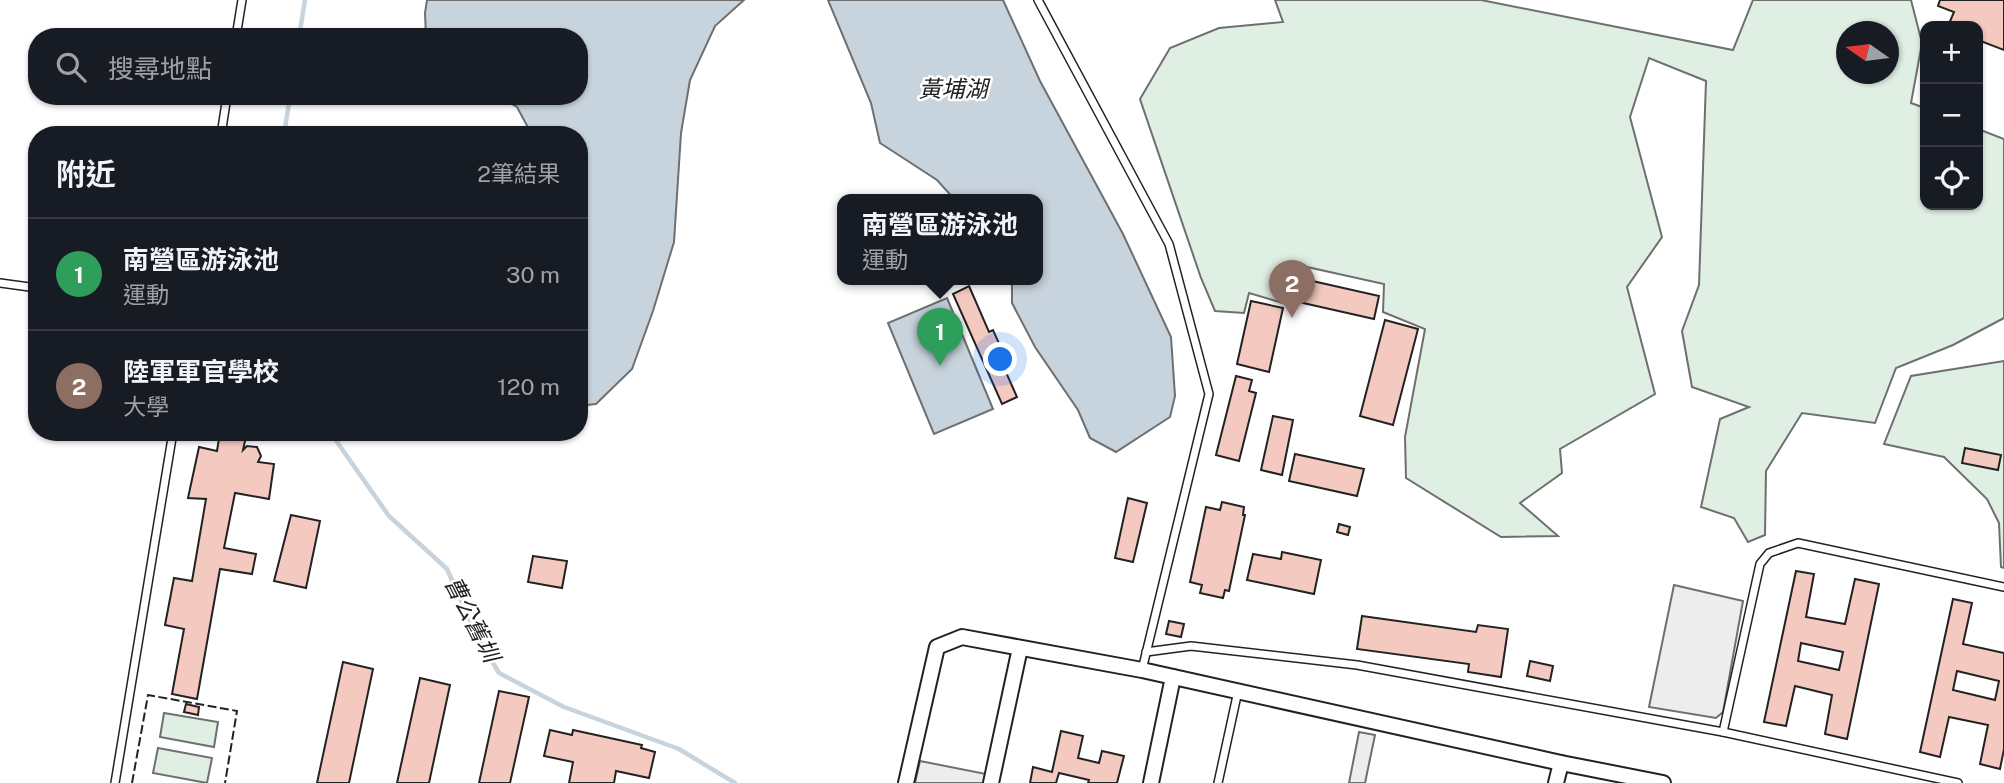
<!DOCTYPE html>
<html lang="zh-TW">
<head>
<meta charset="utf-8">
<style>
  :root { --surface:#171b24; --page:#20242c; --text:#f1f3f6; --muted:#9ea1a6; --line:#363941; --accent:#c62828 }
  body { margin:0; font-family:"Public Sans","Noto Sans TC",sans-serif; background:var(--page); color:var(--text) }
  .controls { position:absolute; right:21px; top:21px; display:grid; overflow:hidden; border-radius:14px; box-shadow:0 2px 5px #0004 }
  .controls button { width:63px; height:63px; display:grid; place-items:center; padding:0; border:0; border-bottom:2px solid var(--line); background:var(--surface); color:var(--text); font:35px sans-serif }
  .compass { position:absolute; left:1836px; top:21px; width:63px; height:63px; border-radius:50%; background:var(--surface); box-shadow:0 2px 5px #0004; rotate:284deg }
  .you { position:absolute; left:1001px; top:360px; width:24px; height:24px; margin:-18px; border:5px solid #fff; border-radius:50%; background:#1a73e8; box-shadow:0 0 0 10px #1a73e833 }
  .badge { display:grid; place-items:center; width:46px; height:46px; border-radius:50%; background:var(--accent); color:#fff; font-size:23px; font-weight:700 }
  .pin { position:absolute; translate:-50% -58px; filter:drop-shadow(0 2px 4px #0008) }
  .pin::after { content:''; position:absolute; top:37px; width:24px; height:21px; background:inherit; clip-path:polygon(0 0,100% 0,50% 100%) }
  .popup { position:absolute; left:837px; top:194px; width:206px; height:91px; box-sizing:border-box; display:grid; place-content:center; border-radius:14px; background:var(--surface); filter:drop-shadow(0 2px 5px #0005); font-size:23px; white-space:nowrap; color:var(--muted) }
  .popup b { font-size:26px; color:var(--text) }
  .popup::after { content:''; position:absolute; left:50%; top:100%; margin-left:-14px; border:14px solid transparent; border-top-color:var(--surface) }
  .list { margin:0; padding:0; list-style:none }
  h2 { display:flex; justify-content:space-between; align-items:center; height:91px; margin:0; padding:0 28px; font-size:30px }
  h2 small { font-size:23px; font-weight:400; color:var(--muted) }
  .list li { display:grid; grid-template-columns:46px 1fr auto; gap:21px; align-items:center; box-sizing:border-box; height:112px; padding:0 28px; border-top:2px solid var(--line) }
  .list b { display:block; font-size:26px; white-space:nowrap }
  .list p { margin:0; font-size:23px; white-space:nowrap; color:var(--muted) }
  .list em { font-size:23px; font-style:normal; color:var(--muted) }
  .icon { flex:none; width:38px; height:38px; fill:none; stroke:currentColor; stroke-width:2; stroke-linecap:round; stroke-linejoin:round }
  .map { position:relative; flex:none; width:2004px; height:783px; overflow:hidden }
  .search { position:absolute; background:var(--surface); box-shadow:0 2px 5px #0004; left:28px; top:28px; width:560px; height:77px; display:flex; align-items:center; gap:18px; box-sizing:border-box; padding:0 24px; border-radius:28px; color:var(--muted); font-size:26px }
  .panel { position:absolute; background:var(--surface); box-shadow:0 2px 5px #0004; left:28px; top:126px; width:560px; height:315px; border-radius:28px }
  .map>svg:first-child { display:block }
  .green { fill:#e0efe3; stroke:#6f6f6f; stroke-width:2; fill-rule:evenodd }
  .parking { fill:#ededed; stroke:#6f6f6f; stroke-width:2 }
  .water { fill:#c7d3dd; stroke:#6f6f6f; stroke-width:2 }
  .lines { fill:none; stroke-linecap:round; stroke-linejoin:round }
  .stream { stroke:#c7d3dd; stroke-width:4.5 }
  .building { fill:#f3c9c0; stroke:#222; stroke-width:2; fill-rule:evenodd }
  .lane-casing { stroke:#222; stroke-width:10 }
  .street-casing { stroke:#222; stroke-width:18 }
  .lane { stroke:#fff; stroke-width:7 }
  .street { stroke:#fff; stroke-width:14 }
  .fence { stroke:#222; stroke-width:2; stroke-dasharray:9 3.5; stroke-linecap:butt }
  .labels { text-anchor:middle; stroke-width:5; stroke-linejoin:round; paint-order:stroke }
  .water-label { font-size:23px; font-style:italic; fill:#222; stroke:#fff }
</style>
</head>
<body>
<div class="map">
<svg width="2004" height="783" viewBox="0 0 2004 783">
  <rect width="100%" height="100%" fill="#fff"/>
  <g class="green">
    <path d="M1275 0H1481L1733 50 1753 0H1911L1922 43 1911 103 1925 108V205H1978V129L2004 139V318L1953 345 1896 368 1875 423 1802 413 1766 471 1765 535 1748 542 1734 518 1701 507 1720 419 1749 407 1692 387 1682 331 1699 285 1706 81 1649 58 1630 117 1662 237 1627 287 1655 394 1560 449 1562 473 1520 503 1558 536 1501 537 1406 478 1405 437 1425 329 1383 312 1384 284 1307 267 1293 306 1249 293 1244 313 1215 311 1201 278 1140 99 1170 48 1219 28 1283 22ZM1846 32H1888V74H1846Z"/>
    <polygon points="2004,361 2004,568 2001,567 1999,523 1987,499 1944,457 1884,444 1911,376"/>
    <polygon points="164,713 218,722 214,747 160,737"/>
    <polygon points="158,748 212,758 207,783 153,773"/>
  </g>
  <g class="parking">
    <polygon points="1674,585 1743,601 1723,712 1716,718 1649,707"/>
    <polygon points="1359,732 1375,735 1365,783 1349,783"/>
    <polygon points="920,761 986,774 984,783 915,783"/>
  </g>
  <g class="water">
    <polygon points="427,0 744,0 715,26 690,80 681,133 674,242 653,311 632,369 596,404 579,406 579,135 532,135 517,107 498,96 579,96 579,37 426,37 425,13"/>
    <polygon points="828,0 1003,0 1040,81 1123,234 1171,337 1175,396 1170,417 1116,452 1090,438 1078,410 1035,347 1012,303 1012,280 1038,280 1038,200 955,200 937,180 880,143 871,103"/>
    <polygon points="947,298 993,409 934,434 888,323"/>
  </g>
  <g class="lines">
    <g class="stream">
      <polyline points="299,37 305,0"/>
      <polyline points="284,135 290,96"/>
      <polyline points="330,432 389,516 447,569 478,638 499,673 564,707 679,749 735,783"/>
    </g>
  </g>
  <g class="building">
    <polygon points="1940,0 2004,0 2004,50 1978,40 1978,26 1948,26 1954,12 1938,6"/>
    <polygon points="1308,280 1379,296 1374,319 1303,303"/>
    <polygon points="969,286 989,332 993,330 1002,350 997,352 1017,397 1002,404 953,294"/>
    <polygon points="1251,301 1283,308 1269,372 1237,364"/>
    <polygon points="1385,320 1418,329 1393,425 1360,416"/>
    <polygon points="1236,376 1252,380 1249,391 1256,393 1239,461 1216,455"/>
    <polygon points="1273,416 1293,420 1282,475 1261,470"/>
    <polygon points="220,432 247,432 243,450 247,446 257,447 261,456 258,462 274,464 269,499 235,493 224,548 256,554 252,574 220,569 197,699 172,694 184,629 165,625 174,578 192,581 206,499 188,498 199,447 217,451"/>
    <polygon points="1965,448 2001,455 1998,470 1962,463"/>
    <polygon points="1295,454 1364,469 1357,496 1289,481"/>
    <polygon points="1128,498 1147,503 1133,562 1115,558"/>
    <polygon points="1222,502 1244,507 1243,515 1245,515 1229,591 1225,590 1223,598 1200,593 1202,585 1190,582 1206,507 1220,510"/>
    <polygon points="291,515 320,521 306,588 274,581"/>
    <polygon points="1339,524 1350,527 1348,535 1337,532"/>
    <polygon points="1282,552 1321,560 1314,594 1247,580 1253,554 1281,559"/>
    <polygon points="533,556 567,561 562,588 528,582"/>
    <path d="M1796 571 1814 574 1806 617 1845 624 1855 579 1879 584 1847 739 1825 734 1832 695 1795 686 1786 726 1764 722ZM1801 643 1843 652 1839 670 1798 661Z"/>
    <path d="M1953 599 1972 603 1963 644 2004 653V749L2000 769 1980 764 1988 725 1949 717 1940 757 1920 752ZM1957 671 1999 681 1995 700 1953 690Z"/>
    <polygon points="1362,616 1476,632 1478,625 1508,629 1501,677 1468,672 1469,664 1357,649"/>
    <polygon points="1169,621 1184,624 1181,637 1166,634"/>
    <polygon points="1530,661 1553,666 1550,681 1527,676"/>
    <polygon points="343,662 373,669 349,783 317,783"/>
    <polygon points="420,678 450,685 429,783 397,783"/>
    <polygon points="499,691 529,697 510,783 479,783"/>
    <polygon points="186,704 199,707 198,715 184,712"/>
    <polygon points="550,730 572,735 573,730 642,745 641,748 655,752 649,778 616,771 614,783 569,783 573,762 544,756"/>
    <polygon points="1061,731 1083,736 1078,758 1099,763 1102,751 1124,756 1117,783 1088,783 1089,780 1059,773 1056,783 1030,783 1033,767 1052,772"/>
  </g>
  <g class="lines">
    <g class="lane-casing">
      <g id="lane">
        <polyline points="1038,0 1169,244 1209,394 1142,670"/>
        <polyline points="236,37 242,0"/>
        <polyline points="221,135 227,96"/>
        <polyline points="0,283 37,288"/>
        <polyline points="1146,652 1191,646 1357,665 1723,732 1958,783"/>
        <polyline points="1723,732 1760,564 1769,553 1798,543 2004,587"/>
        <polyline points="115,783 173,432"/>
        <polyline points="1218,783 1238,691"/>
      </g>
    </g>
    <g class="street-casing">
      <g id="street">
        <polyline points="906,783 937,647 962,637 1142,670 1561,763 1663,783"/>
        <polyline points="991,783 1020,648"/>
        <polyline points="1151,783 1173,677"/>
        <polyline points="1556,783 1561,763"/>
      </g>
    </g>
    <use href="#lane" class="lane"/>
    <use href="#street" class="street"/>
    <polyline class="fence" points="132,783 148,695 237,711 225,783"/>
  </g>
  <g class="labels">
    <g class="water-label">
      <text x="953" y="97">黃埔湖</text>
      <text transform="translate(472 619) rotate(63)" y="8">曹公舊圳</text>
    </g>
  </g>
</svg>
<div class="controls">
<button>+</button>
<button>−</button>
<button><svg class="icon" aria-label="locate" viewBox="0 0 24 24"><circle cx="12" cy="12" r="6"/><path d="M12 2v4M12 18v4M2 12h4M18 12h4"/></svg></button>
</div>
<svg class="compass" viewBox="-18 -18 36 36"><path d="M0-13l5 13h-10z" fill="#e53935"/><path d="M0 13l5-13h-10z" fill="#9ea1a6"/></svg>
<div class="you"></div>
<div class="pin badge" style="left:940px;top:366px;background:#2e9e5b">1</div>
<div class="popup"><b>南營區游泳池</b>運動</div>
<div class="pin badge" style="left:1292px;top:318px;background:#8d6e63">2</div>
<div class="search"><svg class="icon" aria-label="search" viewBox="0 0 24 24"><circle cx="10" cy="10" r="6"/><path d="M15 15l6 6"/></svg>搜尋地點</div>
<section class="panel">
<h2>附近<small>2筆結果</small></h2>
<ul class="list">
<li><span class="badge" style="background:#2e9e5b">1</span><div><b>南營區游泳池</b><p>運動</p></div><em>30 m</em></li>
<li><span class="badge" style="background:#8d6e63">2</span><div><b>陸軍軍官學校</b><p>大學</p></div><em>120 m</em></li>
</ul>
</section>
</div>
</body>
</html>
